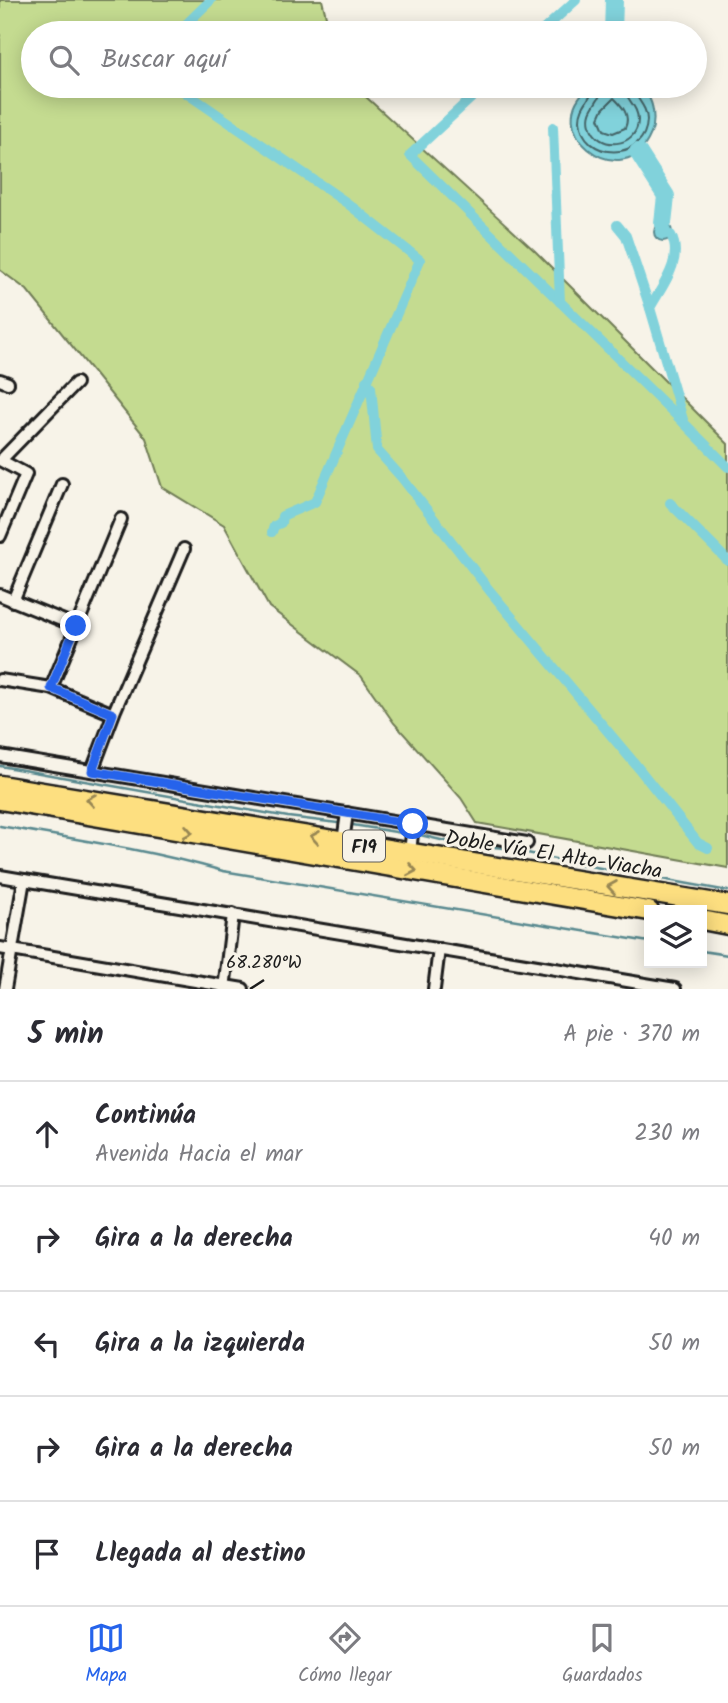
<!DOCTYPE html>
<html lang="es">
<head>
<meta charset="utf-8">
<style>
  :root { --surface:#fff; --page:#f7f7f7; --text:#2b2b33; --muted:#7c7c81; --line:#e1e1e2; --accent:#2563eb }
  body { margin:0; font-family:Kalam,sans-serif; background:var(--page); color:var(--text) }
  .controls { position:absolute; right:21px; bottom:21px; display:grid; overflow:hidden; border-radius:0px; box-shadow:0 4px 18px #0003 }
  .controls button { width:63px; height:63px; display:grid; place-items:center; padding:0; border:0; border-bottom:2px solid var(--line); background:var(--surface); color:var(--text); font:35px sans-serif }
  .stop { position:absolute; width:21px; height:21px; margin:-16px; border:5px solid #2563eb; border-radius:50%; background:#fff }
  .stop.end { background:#2563eb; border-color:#fff; box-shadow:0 2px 7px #0008 }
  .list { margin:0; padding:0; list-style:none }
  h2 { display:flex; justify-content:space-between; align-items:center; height:91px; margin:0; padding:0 28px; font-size:30px }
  h2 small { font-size:23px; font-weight:400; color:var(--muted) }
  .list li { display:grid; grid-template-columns:46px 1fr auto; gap:21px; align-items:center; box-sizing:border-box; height:105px; padding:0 28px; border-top:2px solid var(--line) }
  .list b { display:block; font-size:26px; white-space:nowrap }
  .list p { margin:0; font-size:23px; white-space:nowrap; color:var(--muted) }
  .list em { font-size:23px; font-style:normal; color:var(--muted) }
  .icon { flex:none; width:38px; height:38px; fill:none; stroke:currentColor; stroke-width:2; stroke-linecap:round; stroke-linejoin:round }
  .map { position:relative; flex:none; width:728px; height:989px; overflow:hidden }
  .search { position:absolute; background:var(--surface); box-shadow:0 4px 18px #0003; left:21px; right:21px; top:21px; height:77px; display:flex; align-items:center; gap:18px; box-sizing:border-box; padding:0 24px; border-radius:38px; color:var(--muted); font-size:26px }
  .sheet { height:616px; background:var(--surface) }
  nav { display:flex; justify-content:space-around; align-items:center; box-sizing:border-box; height:98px; border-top:2px solid var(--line); background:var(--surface); font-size:19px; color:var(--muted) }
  nav a { display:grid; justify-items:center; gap:4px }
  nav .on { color:var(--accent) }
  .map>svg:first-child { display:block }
  .green { fill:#c4db90; stroke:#707c56; stroke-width:2 }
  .water { fill:#81d2db; stroke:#59898f; stroke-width:2 }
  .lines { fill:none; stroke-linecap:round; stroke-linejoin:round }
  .shore { stroke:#446568; stroke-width:2 }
  .stream { stroke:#59898f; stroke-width:2.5 }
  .canal { stroke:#81d2db; stroke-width:10 }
  .river { stroke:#81d2db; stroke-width:18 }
  .minor-casing { stroke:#1c1c1c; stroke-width:16 }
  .trunk-casing { stroke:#1c1c1c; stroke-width:23 }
  .minor { stroke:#f7f3e8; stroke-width:10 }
  .trunk { stroke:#fddf80; stroke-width:18 }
  .oneway { stroke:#988753 }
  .route { stroke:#2563eb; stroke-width:9 }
  .ticks { fill:none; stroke:#1c1c1c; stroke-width:2.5 }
  .labels { text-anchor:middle; stroke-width:6; stroke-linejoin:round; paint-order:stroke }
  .shield { fill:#f7f3e8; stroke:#5e5c59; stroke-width:2 }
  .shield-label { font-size:19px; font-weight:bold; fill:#1c1c1c }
  .street-label { font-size:21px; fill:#1c1c1c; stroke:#f7f3e8 }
  .ticks-label { font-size:18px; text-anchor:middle; fill:#1c1c1c; stroke:#f7f3e8; stroke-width:6; stroke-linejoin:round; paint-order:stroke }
</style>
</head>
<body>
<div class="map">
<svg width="728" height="989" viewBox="0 0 728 989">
  <rect width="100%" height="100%" fill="#f7f3e8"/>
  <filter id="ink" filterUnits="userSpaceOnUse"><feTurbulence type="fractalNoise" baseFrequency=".0143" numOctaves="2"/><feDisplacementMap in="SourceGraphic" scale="14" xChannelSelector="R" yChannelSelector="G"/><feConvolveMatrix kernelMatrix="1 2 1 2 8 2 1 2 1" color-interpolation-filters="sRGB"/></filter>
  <g filter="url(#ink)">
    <polygon class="green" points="0,0 322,0 330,33 33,33 33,86 354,86 535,251 728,444 728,868 477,823 461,798 394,723 361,676 269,607 224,525 162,487 146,438 27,290 0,270"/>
    <g class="water">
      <path d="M590 86C601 86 629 83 638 87 656 96 657 125 648 140 619 193 537 129 590 86Z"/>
      <circle cx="663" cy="232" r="9"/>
    </g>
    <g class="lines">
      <g class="shore">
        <path d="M594 86C592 98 580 105 580 120 582 162 646 162 647 120 647 105 634 98 633 86"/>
        <path d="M603 86C602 101 585 108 590 125 597 152 638 148 638 120 638 105 625 100 624 86"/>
        <path d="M614 98C622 106 631 115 625 128L613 133 604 130 599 118 603 109Z"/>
      </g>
      <g class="stream">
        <polyline points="0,766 288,817 338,823"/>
        <polyline points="353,825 408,834"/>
        <path d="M0 826C75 839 150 850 223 871L649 942"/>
        <polyline points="420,835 458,844 505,848 573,863 728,891"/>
        <polyline points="702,951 728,955"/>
      </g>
      <g class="canal">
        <polyline points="177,33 211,0"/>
        <polyline points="540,33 576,0"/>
        <polyline points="176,86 347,203 420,260 315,502 282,516 281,523 274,526 272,532"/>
        <polyline points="484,86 410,155 684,423"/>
        <polyline points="553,127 560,302"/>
        <polyline points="617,225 626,236 650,308"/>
        <path d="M671 235C684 260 662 286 650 308L684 423 728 467"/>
        <polyline points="366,381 371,387 377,450 402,478 490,591 636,765 698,843 708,848"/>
        <polyline points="670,503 728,561"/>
      </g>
      <g class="river">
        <polyline points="613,33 614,0"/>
        <polyline points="638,152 666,196 663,223"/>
      </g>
      <g class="minor-casing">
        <g id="minor">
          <polyline points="0,380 8,383"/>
          <polyline points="0,460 26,474 0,536"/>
          <polyline points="1,460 76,383"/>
          <polyline points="0,595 76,626"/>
          <polyline points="13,601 62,484"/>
          <polyline points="0,680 51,688 113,714"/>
          <polyline points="51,688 121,519"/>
          <polyline points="0,756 527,843"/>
          <polyline points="92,771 115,710 184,549"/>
          <polyline points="343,842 347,813"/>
          <polyline points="410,853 413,824"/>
          <polyline points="0,876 675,989"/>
          <polyline points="0,948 243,989"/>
          <polyline points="5,989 24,880"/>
          <polyline points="224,989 233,914"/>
          <polyline points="434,989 439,949"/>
        </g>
      </g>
      <g class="trunk-casing">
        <g id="trunk">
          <polyline points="0,785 728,905"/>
          <polyline points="0,800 649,911"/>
          <polyline points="702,920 728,925"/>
        </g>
      </g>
      <use href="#minor" class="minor"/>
      <use href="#trunk" class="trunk"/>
    </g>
    <defs><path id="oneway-chevron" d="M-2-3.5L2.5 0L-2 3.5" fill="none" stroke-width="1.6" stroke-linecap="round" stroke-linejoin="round" transform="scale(1.75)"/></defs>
    <g class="oneway">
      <use href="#oneway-chevron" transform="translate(91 800) rotate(-171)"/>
      <use href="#oneway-chevron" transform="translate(188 832) rotate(10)"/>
      <use href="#oneway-chevron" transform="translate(315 837) rotate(-171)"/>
      <use href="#oneway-chevron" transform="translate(412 870) rotate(10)"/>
      <use href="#oneway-chevron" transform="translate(612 887) rotate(-171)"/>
    </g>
  </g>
  <g class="lines" filter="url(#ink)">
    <polyline class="route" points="76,626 51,688 113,714 92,771 413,824"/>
  </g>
  <path class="ticks" d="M250 989 264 980"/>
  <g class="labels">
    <rect class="shield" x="343" y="830.5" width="42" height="31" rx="5"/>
    <g class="shield-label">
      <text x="364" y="853">F19</text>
    </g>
    <g class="street-label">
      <text transform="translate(554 854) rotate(9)" y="7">Doble Vía El Alto-Viacha</text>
    </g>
  </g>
  <g class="ticks-label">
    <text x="264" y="968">68.280°W</text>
  </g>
</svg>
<div class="controls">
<button><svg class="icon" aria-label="layers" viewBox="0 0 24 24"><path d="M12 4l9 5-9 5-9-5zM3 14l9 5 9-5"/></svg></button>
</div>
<div class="stop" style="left:413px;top:824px"></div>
<div class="stop end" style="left:76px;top:626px"></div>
<div class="search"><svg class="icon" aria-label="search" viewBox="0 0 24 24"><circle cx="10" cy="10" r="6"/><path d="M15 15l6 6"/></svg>Buscar aquí</div>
</div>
<section class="sheet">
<h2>5 min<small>A pie · 370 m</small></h2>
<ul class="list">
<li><svg class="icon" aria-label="ahead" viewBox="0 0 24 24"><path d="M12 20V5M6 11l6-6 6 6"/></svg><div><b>Continúa</b><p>Avenida Hacia el mar</p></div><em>230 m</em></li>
<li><svg class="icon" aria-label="right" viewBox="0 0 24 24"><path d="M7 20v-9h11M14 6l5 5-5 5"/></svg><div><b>Gira a la derecha</b></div><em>40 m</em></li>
<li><svg class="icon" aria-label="left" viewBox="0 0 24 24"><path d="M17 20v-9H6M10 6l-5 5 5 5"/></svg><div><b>Gira a la izquierda</b></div><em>50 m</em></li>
<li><svg class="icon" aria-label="right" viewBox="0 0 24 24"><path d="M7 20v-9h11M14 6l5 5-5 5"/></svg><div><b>Gira a la derecha</b></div><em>50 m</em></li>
<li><svg class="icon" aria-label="arrive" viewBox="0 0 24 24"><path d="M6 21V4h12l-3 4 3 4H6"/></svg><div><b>Llegada al destino</b></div></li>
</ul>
</section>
<nav>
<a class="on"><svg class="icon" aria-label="map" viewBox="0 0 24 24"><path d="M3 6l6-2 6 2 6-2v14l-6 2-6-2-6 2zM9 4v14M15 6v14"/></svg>Mapa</a>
<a><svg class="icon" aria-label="directions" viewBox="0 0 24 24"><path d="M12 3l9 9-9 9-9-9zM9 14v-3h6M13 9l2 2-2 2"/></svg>Cómo llegar</a>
<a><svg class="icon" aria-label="saved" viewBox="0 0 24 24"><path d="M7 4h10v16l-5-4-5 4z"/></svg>Guardados</a>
</nav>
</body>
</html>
